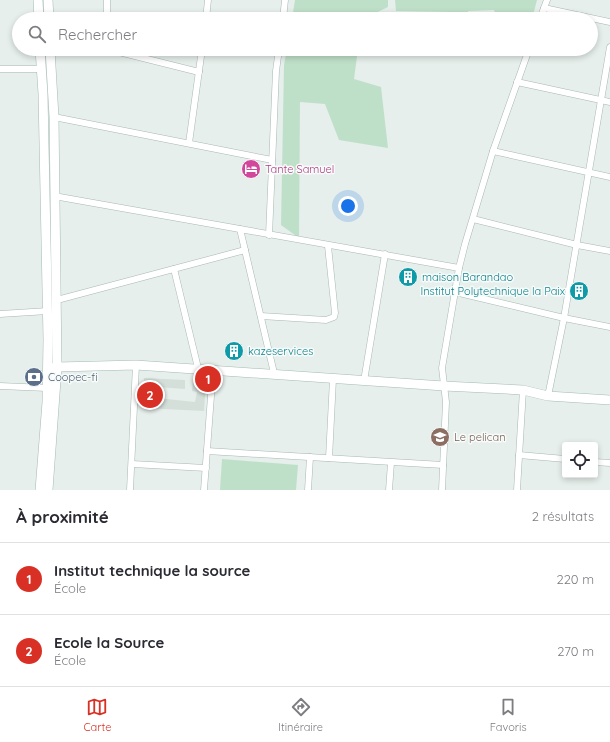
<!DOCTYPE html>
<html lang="fr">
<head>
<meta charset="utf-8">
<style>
  :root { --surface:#fff; --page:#f7f7f7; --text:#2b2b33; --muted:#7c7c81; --line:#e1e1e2; --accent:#d93025 }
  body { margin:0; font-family:Quicksand,sans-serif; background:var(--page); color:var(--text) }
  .controls { position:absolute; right:12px; bottom:12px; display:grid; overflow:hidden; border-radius:4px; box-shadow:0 2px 6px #0003 }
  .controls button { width:36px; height:36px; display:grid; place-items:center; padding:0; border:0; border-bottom:1px solid var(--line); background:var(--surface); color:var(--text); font:20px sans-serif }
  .you { position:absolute; left:348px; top:206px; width:14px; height:14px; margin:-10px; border:3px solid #fff; border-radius:50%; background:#1a73e8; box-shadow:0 0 0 6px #1a73e833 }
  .badge { display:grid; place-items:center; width:26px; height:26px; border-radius:50%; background:var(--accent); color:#fff; font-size:13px; font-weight:700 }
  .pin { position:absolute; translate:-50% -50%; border:2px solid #fff; box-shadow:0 1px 4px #0006 }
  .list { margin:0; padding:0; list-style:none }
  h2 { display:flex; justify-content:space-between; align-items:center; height:52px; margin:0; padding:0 16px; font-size:17px }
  h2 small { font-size:13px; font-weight:400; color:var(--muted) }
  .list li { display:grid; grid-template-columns:26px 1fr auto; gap:12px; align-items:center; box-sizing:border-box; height:72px; padding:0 16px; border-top:1px solid var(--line) }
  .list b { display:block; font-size:15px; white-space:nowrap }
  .list p { margin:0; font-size:13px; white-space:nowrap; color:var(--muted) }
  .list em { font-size:13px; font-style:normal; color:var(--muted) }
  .icon { flex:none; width:22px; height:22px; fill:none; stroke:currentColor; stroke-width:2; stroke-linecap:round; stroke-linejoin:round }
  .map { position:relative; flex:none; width:610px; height:490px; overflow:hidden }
  .search { position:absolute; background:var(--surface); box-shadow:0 2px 6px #0003; left:12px; right:12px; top:12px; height:44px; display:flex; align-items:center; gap:10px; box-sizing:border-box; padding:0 14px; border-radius:22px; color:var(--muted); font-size:15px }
  .sheet { height:196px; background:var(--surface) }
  nav { display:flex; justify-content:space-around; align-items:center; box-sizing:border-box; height:56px; border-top:1px solid var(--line); background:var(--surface); font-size:11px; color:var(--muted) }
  nav a { display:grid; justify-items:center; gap:2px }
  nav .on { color:var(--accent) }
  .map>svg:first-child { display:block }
  .built { fill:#d4dfda }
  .green { fill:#bfe0c8 }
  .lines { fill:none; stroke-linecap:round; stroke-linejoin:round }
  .street-casing { stroke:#a8b8b2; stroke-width:7 }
  .secondary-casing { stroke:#a4bbb3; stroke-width:10 }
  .street { stroke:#fff; stroke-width:6 }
  .secondary { stroke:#fff; stroke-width:9 }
  .labels { text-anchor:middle; stroke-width:3; stroke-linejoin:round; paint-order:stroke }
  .hotel-label { font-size:11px; fill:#b23c85; stroke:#f7fbf9; text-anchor:start }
  .culture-label { font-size:11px; fill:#0d838f; stroke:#f7fbf9; text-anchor:start }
  .service-label { font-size:11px; fill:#4e5e75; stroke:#f7fbf9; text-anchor:start }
  .education-label { font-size:11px; fill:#785e54; stroke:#f7fbf9; text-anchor:start }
</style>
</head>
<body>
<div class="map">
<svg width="610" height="490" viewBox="0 0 610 490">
  <rect width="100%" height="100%" fill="#e6efeb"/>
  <polygon class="built" points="144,378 185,380 185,389 157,387 157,398 195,402 197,392 192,391 193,380 206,381 204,411 143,408"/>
  <g class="green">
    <polygon points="295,0 388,0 388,7 363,19 292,19"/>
    <polygon points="395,0 537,0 532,19 497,19 494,10 468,11 469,19 452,19 450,12 396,11"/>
    <polygon points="287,49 358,49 354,79 381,87 388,148 339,140 325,104 300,102 299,238 281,225 284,65"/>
    <polygon points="222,459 298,465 296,490 220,490"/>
  </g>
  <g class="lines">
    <g class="street-casing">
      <g id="street">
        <polyline points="107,0 107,19"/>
        <polyline points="544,8 610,22"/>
        <polyline points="206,19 208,0"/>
        <polyline points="283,19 285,0"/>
        <polyline points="540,19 547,0"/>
        <polyline points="107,49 199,72"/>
        <polyline points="0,69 41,69"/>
        <polyline points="517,82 610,102"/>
        <polyline points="54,117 272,160"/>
        <polyline points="189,143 202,49"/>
        <polyline points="493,151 610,177"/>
        <polyline points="54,196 459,268"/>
        <polyline points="473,219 577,245 610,251"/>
        <polyline points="240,229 274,373"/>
        <polyline points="269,235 276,71 279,49"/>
        <polyline points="174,269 198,368"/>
        <polyline points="455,292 564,318 610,327"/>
        <polyline points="57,300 245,250"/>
        <polyline points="0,314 48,311"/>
        <polyline points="261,316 326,320 334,317 335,313 328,246"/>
        <polyline points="364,381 385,254"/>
        <polyline points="0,386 47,388"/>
        <polyline points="548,396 564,318 610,47"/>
        <polyline points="207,451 443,465"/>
        <polyline points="519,455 565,459"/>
        <polyline points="329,458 333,379"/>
        <polyline points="595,462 610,463"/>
        <polyline points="132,464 206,468"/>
        <polyline points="130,490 136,365"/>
        <polyline points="204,490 213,369"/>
        <polyline points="308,490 310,457"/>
        <polyline points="389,490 391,463"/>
        <polyline points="442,490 446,402 442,368 459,268 465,244 493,151 529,49"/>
        <polyline points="517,490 523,390"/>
      </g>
    </g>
    <g class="secondary-casing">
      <g id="secondary">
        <polyline points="38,0 39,19"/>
        <polyline points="48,0 49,19"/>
        <polyline points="40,49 43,94 48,339 47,402 40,490"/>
        <polyline points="48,369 57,367 136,365 444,386 523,390 548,396 610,400"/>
        <polyline points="48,490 57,367 54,117 50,49"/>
      </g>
    </g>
    <use href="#street" class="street"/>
    <use href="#secondary" class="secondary"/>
  </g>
  <defs>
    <g id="hotel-disc" transform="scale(1)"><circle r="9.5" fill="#d1479c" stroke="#f7fbf9"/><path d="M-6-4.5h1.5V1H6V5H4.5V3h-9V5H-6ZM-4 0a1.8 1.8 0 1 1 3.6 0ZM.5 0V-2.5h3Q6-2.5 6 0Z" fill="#fff"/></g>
    <g id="building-disc" transform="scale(1)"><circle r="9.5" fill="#0f9aa8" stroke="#f7fbf9"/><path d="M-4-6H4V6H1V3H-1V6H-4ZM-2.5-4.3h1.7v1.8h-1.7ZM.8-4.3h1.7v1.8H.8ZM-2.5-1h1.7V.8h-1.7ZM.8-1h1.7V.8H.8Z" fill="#fff"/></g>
    <g id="bank-disc" transform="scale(1)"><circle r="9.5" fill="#5c6f8a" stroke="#f7fbf9"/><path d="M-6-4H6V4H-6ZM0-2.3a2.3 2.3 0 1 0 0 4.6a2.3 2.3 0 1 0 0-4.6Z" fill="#fff"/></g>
    <g id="school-disc" transform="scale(1)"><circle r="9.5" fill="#8d6e63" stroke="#f7fbf9"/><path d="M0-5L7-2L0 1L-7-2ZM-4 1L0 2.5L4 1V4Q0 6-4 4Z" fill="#fff"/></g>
  </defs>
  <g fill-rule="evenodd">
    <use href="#hotel-disc" x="251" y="169"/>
    <use href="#building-disc" x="408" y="277"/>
    <use href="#building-disc" x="579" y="291"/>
    <use href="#building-disc" x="234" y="351"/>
    <use href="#bank-disc" x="34" y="377"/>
    <use href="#school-disc" x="440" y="437"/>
  </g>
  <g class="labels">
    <g class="hotel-label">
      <text x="265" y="173">Tante Samuel</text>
    </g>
    <g class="culture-label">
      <text x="422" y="281">maison Barandao</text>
      <text x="565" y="295" text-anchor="end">Institut Polytechnique la Paix</text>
      <text x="248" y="355">kazeservices</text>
    </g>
    <g class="service-label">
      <text x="48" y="381">Coopec-fi</text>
    </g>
    <g class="education-label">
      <text x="454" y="441">Le pelican</text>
    </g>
  </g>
</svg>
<div class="controls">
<button><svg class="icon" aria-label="locate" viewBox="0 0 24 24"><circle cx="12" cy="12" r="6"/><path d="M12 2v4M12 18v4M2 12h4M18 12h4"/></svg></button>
</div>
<div class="you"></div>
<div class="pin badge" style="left:208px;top:379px">1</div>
<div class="pin badge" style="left:150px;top:395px">2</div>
<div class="search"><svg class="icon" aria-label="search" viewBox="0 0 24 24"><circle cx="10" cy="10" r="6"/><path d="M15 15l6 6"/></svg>Rechercher</div>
</div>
<section class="sheet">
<h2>À proximité<small>2 résultats</small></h2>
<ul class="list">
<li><span class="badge">1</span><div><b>Institut technique la source</b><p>École</p></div><em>220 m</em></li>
<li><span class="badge">2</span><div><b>Ecole la Source</b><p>École</p></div><em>270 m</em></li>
</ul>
</section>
<nav>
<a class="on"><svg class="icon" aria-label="map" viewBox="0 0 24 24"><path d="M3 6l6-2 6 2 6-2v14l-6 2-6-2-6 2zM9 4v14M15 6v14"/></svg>Carte</a>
<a><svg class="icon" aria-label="directions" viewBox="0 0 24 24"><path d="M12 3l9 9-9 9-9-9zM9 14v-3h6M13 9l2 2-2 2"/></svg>Itinéraire</a>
<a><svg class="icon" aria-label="saved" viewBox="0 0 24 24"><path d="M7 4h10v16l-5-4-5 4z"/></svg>Favoris</a>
</nav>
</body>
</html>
